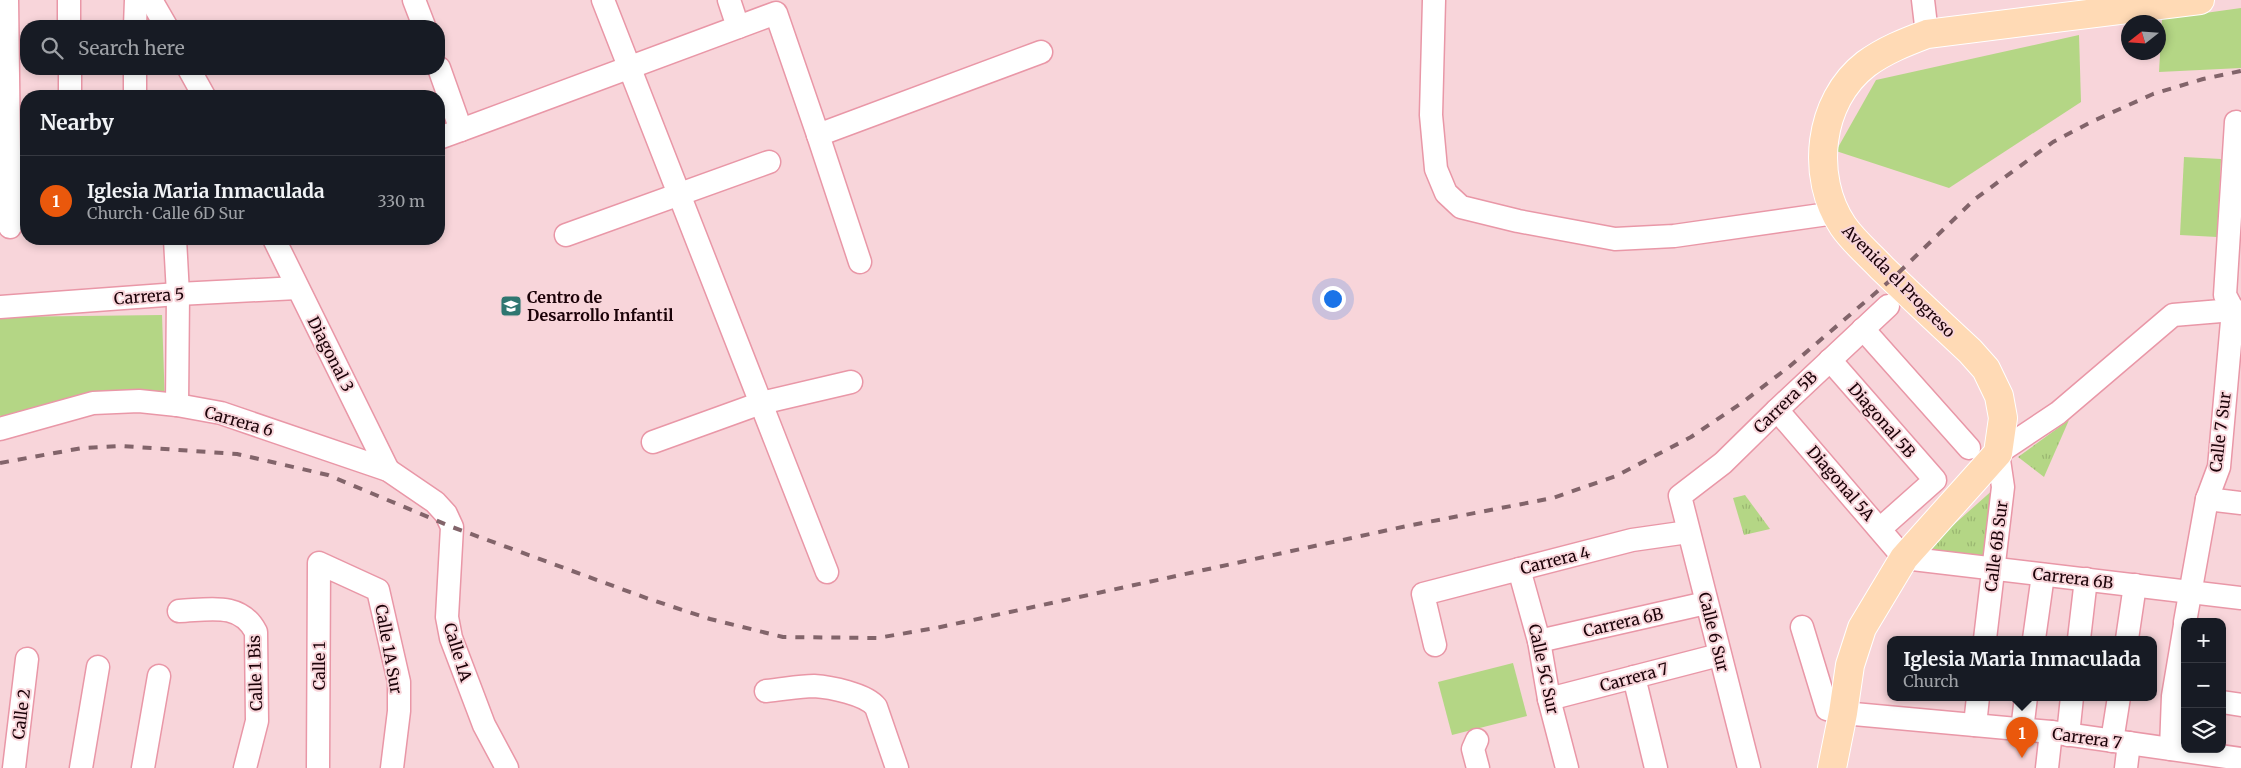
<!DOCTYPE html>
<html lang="en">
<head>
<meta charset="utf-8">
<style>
  :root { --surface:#171b24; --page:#242831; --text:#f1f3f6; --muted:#9ea1a6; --line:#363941; --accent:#ea580c }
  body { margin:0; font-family:Merriweather,serif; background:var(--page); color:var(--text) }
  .controls { position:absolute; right:15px; bottom:15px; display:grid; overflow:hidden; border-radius:10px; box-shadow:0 2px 8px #0003 }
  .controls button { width:45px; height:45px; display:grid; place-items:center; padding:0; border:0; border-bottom:1px solid var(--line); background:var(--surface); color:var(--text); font:25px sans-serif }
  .compass { position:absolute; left:2121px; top:15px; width:45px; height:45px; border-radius:50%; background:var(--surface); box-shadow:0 2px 8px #0003; rotate:253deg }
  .you { position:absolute; left:1332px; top:298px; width:18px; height:18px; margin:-12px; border:4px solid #fff; border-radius:50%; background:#1a73e8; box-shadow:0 0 0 8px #1a73e833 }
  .badge { display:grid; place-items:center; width:32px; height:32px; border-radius:50%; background:var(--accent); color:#fff; font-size:16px; font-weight:700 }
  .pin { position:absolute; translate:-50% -41px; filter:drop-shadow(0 1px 2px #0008) }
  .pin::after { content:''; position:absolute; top:26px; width:18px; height:15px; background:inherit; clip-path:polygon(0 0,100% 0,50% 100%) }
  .popup { position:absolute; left:1887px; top:636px; width:270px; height:65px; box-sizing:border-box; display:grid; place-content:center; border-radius:10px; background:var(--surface); filter:drop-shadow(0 1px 4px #0005); font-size:16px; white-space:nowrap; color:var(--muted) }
  .popup b { font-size:19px; color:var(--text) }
  .popup::after { content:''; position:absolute; left:50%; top:100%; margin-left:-10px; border:10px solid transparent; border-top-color:var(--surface) }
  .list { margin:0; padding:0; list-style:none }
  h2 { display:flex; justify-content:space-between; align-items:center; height:65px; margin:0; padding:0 20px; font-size:21px }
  h2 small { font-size:16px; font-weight:400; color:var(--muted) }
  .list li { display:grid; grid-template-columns:32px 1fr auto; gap:15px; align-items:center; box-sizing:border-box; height:90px; padding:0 20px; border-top:1px solid var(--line) }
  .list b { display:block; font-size:19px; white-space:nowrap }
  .list p { margin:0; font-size:16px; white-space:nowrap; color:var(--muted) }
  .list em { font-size:16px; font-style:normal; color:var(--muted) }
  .icon { flex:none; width:28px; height:28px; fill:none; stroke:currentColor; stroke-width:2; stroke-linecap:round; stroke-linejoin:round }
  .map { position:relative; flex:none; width:2241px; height:768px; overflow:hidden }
  .search { position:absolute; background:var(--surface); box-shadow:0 2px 8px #0003; left:20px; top:20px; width:425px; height:55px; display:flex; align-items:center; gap:12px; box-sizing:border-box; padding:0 18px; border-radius:20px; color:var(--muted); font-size:19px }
  .panel { position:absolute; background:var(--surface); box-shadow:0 2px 8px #0003; left:20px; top:90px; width:425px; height:155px; border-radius:20px }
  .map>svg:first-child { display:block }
  .green { fill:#b4d685 }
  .park { fill:url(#park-tufts) }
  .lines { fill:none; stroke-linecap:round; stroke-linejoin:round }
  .minor-casing { stroke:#e997a7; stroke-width:25 }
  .major-casing { stroke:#fff; stroke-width:30 }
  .minor { stroke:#fff; stroke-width:22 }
  .major { stroke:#ffdab5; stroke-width:28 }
  .rail { stroke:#82646a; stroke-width:4; stroke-dasharray:9 9; stroke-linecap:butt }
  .labels { text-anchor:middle; stroke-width:4; stroke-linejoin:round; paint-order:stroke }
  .street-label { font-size:16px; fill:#1b0208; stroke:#f8d5da }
  .poi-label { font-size:16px; font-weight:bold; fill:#1b0208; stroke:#f8d5da; text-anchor:start }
</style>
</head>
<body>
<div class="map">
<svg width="2241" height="768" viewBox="0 0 2241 768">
  <defs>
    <pattern id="park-tufts" width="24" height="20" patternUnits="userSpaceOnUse" patternTransform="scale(1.25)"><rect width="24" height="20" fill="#b4d685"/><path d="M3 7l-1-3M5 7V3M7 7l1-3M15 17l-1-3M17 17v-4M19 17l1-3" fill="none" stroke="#9ab671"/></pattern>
  </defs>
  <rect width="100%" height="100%" fill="#f8d5da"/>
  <g class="green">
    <polygon points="2241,8 2241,68 2159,72 2162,19"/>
    <polygon points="2079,35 2081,102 1949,188 1836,151 1876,80"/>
    <polygon points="2184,157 2221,159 2217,237 2180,235"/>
    <polygon points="162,315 165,405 2,423 0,415 0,317"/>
    <polygon points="1513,663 1527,716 1452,735 1438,682"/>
  </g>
  <g class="park">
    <polygon points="2069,420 2044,477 2018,457"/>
    <polygon points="1995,488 1987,557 1923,552"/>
    <polygon points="1745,495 1770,529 1744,535 1733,498"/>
  </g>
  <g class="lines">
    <g class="minor-casing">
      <g id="minor">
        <polyline points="7,0 10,227"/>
        <polyline points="69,0 69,26"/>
        <polyline points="151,0 166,26"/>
        <polyline points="414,0 424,26"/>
        <polyline points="603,0 827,572"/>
        <polyline points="729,0 738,27"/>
        <polyline points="1434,0 1431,115 1436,169 1446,193 1461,207 1518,221 1615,239 1674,236 1835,213"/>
        <polyline points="1923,0 1927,34"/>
        <polyline points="135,26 136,0"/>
        <polyline points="439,68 461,130 439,138"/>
        <polyline points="70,69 70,96"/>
        <polyline points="189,69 204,96"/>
        <polyline points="135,96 135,69"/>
        <polyline points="461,130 776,13 818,135 1041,52"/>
        <polyline points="818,135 860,262"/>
        <polyline points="566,235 769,162"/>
        <polyline points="175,239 178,294 177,405"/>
        <polyline points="274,239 388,470"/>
        <polyline points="0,307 178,294 297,288"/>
        <polyline points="1863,329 1969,448"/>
        <polyline points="1830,360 1935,480 1881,528"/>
        <polyline points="1777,410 1904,558 2241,598"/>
        <polyline points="0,429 93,403 139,401 177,405 221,413 388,470 435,502 446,514 452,527 447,617 451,638 484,725 507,768"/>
        <polyline points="653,442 761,403 851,382"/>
        <polyline points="2207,499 2241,503"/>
        <polyline points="1519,569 1539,641 1549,699 1567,768"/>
        <path d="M179 611C208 610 240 601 256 632L257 721 245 768"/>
        <polyline points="2185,622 2207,499 2219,467 2233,310 2225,295 2236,122"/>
        <polyline points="1802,627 1827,709 1843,713 2051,732 2241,759"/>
        <polyline points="1985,639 2003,487 1998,453 2058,413 2173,315 2233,310 2241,312"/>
        <polyline points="2034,639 2043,575"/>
        <polyline points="2079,639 2086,579"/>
        <polyline points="2127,639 2135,585"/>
        <polyline points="1539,641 1706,603"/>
        <polyline points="1435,645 1423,594 1632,540 1688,532"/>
        <polyline points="1634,677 1656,768"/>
        <path d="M766 691C781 690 798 686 814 686 830 687 866 694 876 707L897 768"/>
        <polyline points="1549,699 1719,655"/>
        <polyline points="2222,702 2241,705"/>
        <polyline points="1975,725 1978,697"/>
        <polyline points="2022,730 2026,697"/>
        <polyline points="2068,735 2072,697"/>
        <polyline points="1477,740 1473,749 1478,768"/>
        <polyline points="2112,741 2119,697"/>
        <polyline points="2171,749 2173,696 2185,625"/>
        <polyline points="14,768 27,659"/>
        <polyline points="81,768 98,667"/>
        <polyline points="143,768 159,676"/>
        <polyline points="318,768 319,563 378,590 399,682 399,711 392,768"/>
        <polyline points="1749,768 1680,496 1723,463 1777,410 1888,306"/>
        <polyline points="2047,768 2051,732"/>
        <polyline points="2126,768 2129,743"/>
      </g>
    </g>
    <g class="major-casing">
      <path id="major" d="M1832 768 1843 713 1850 665 1862 628 1904 558 1998 453 2003 418 1999 396 1986 369 1970 351C1941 324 1911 296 1882 268 1869 254 1854 242 1843 226 1810 177 1818 101 1866 64 1885 50 1906 42 1927 34L2200 0"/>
    </g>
    <use href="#minor" class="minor"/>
    <use href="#major" class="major"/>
    <polyline class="rail" points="0,463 82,448 122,446 237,454 328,475 452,527 649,599 710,619 783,637 877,638 936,628 1407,526 1553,498 1616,476 1691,437 1743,402 1790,366 1893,278 1975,199 2053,142 2091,122 2153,94 2203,79 2241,71"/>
  </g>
  <defs>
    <g id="school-square" transform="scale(1.125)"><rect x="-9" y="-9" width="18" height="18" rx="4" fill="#2e7670" stroke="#f8d5da"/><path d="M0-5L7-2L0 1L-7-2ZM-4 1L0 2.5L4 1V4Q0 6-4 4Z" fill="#fff"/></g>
  </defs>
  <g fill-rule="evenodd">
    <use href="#school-square" x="511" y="306"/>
  </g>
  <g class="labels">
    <g class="street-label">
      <text transform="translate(1899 281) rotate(45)" y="6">Avenida el Progreso</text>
      <text transform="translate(149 296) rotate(-4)" y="6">Carrera 5</text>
      <text transform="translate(331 354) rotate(63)" y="6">Diagonal 3</text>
      <text transform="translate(1785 402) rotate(-44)" y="6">Carrera 5B</text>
      <text transform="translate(1882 420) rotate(49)" y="6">Diagonal 5B</text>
      <text transform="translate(239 421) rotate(16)" y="6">Carrera 6</text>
      <text transform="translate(2220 432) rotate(-83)" y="6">Calle 7 Sur</text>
      <text transform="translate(1841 483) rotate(49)" y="6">Diagonal 5A</text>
      <text transform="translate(1996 546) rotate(-83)" y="6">Calle 6B Sur</text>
      <text transform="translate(1555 560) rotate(-14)" y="6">Carrera 4</text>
      <text transform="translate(2073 578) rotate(7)" y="6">Carrera 6B</text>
      <text transform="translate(1623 622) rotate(-13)" y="6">Carrera 6B</text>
      <text transform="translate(1714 632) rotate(76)" y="6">Calle 6 Sur</text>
      <text transform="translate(389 649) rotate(80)" y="6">Calle 1A Sur</text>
      <text transform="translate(458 652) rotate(73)" y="6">Calle 1A</text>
      <text transform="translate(319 666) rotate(-90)" y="6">Calle 1</text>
      <text transform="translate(1544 669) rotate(78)" y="6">Calle 5C Sur</text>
      <text transform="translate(255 673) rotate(-92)" y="6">Calle 1 Bis</text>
      <text transform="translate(1634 677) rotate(-15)" y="6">Carrera 7</text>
      <text transform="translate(21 714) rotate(-83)" y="6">Calle 2</text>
      <text transform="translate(2087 738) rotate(8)" y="6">Carrera 7</text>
    </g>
    <g class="poi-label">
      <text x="527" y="303">Centro de<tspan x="527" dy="18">Desarrollo Infantil</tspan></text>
    </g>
  </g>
</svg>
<div class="controls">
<button>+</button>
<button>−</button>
<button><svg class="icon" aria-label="layers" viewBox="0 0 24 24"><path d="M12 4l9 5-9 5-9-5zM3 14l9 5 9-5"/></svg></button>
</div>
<svg class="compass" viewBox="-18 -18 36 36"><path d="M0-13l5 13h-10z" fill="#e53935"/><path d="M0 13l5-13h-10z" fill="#9ea1a6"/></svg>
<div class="you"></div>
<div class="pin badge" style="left:2022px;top:758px">1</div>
<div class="popup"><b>Iglesia Maria Inmaculada</b>Church</div>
<div class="search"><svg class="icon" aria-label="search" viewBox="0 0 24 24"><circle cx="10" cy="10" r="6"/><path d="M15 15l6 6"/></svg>Search here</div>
<section class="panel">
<h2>Nearby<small></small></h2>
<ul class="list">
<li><span class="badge">1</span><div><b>Iglesia Maria Inmaculada</b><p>Church · Calle 6D Sur</p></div><em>330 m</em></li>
</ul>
</section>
</div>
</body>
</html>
